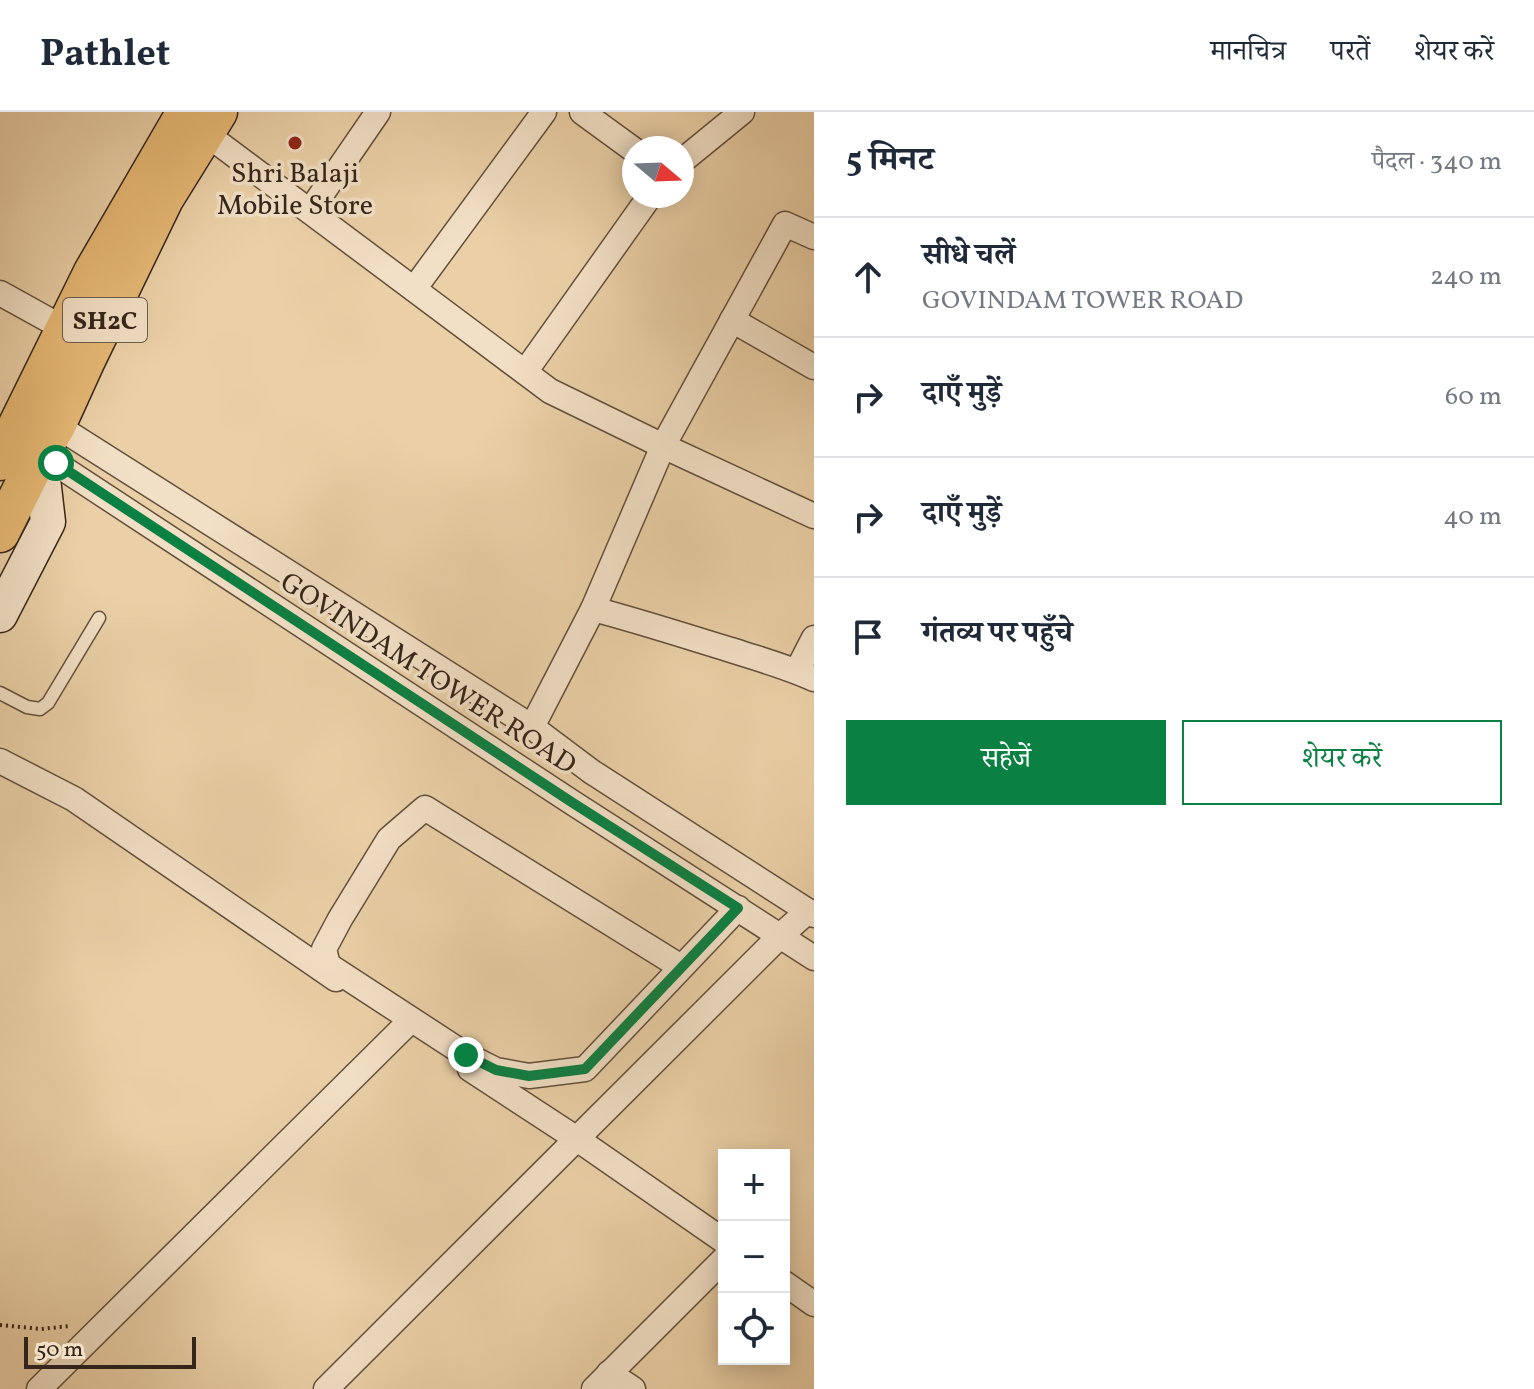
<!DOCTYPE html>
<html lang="hi">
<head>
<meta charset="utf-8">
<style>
  :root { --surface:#fff; --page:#f6f6f7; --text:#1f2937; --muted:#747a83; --line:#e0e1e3; --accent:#0b8043 }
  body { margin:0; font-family:Vollkorn,"Noto Serif Devanagari",serif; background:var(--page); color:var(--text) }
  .controls { position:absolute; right:24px; bottom:24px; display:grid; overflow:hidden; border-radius:0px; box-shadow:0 4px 20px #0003 }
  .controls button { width:72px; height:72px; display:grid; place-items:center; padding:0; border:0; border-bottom:2px solid var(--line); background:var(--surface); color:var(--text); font:40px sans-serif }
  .compass { position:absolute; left:622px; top:24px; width:72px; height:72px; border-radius:50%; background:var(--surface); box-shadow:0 4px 20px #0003; rotate:109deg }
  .scale { position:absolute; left:24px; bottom:20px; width:172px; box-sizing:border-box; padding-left:8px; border:4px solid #34261a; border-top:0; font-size:22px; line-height:28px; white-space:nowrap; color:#34261a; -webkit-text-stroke:6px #f2e0c6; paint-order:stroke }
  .stop { position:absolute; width:24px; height:24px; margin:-18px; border:6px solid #0b8043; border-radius:50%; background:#fff }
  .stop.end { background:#0b8043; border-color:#fff; box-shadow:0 2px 8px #0008 }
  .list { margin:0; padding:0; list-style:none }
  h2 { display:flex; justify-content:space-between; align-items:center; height:104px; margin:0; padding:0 32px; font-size:34px }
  h2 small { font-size:26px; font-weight:400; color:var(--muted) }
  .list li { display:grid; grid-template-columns:52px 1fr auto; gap:24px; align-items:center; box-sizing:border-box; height:120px; padding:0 32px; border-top:2px solid var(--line) }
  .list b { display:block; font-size:30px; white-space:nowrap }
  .list p { margin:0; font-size:26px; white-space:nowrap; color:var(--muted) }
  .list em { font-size:26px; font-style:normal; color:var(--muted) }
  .actions { display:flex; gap:16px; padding:24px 32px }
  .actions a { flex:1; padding:18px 0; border:2px solid var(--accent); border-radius:0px; text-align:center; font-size:28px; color:var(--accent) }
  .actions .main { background:var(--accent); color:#fff }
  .icon { flex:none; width:44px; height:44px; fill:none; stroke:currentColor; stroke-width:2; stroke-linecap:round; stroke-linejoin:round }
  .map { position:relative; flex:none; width:814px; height:1277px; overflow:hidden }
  header { display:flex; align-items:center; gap:48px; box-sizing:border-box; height:112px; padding:0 40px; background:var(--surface); border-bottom:2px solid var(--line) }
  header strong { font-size:38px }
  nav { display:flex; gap:44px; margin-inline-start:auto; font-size:28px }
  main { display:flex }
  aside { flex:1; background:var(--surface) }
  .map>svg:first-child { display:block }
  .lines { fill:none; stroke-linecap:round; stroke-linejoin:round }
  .lane-casing { stroke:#62503d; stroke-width:15 }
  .street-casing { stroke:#62503d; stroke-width:27 }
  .secondary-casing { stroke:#34261a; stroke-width:37 }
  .primary-casing { stroke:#34261a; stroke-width:41 }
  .path { stroke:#34261a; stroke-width:4; stroke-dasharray:2 4; stroke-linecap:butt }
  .lane { stroke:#f2e0c6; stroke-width:12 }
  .street { stroke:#f2e0c6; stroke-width:24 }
  .secondary { stroke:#f2e0c6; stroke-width:34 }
  .primary { stroke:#e6b874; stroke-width:38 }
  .route { stroke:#0b8043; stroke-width:10 }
  .poi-dot { fill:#8f2418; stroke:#f2e0c6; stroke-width:3 }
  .labels { text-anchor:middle; stroke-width:7; stroke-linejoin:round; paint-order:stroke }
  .shield { fill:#f2e0c6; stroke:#6d5e4e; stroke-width:2 }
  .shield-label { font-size:26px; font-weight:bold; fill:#34261a }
  .poi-label { font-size:28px; fill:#34261a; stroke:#f2e0c6 }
  .street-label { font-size:28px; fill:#34261a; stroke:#f2e0c6 }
</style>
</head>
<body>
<header>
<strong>Pathlet</strong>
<nav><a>मानचित्र</a><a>परतें</a><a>शेयर करें</a></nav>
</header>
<main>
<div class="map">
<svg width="814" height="1277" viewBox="0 0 814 1277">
  <rect width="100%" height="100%" fill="#ebd0a7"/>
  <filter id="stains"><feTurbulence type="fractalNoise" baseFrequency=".0025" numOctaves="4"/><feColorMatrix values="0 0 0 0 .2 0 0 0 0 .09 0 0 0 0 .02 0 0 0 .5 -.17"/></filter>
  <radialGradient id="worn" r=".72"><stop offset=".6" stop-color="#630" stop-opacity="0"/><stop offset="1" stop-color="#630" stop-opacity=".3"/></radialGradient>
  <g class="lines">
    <g class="lane-casing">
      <polyline id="lane" points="0,581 27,595 40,597 48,591 99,506"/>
    </g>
    <g class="street-casing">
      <g id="street">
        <polyline points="582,0 634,38"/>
        <polyline points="205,21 550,279 663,334 814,404"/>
        <polyline points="682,49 742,0"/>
        <polyline points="310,99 378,0"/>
        <polyline points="414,177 544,0"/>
        <polyline points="0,181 65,217"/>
        <polyline points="732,208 814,255"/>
        <polyline points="525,260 650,84"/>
        <polyline points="46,307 532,615 592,660 814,803"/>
        <polyline points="32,336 573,691 814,846"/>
        <polyline points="593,497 663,334 785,112 814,125"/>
        <polyline points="797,559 814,526"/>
        <path d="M532 615 593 497C639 509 685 524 731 538 759 547 788 555 814 567"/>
        <polyline points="0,649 74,687 336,867"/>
        <polyline points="681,855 425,696 389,727 340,807 324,837 328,853 466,943 496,958 529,964 585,957 738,796"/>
        <polyline points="470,957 577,1027 724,1129"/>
        <polyline points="784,1171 814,1192"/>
        <polyline points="609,1261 633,1277"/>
        <polyline points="39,1277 405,914"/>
        <polyline points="326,1277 780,824 808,799"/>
        <polyline points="594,1277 724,1147"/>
      </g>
    </g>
    <g class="secondary-casing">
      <polyline id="secondary" points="0,503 48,410 40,341"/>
    </g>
    <g class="primary-casing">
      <g id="primary">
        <polyline points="0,349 93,160 186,0"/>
        <polyline points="0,421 40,341 56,314 86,248 164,87 218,0"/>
      </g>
    </g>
    <polyline class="path" points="0,1213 41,1217 70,1214"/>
    <use href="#lane" class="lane"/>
    <use href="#street" class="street"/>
    <use href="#secondary" class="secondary"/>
    <use href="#primary" class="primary"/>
  </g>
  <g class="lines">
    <polyline class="route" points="56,351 573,691 738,796 585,957 529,964 496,958 466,943"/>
  </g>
  <circle class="poi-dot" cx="295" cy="31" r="8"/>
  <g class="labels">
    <rect class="shield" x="63" y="186" width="84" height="44" rx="6"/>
    <g class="shield-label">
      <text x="105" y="217">SH2C</text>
    </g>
    <g class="poi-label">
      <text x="295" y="70">Shri Balaji<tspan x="295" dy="32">Mobile Store</tspan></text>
    </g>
    <g class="street-label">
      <text transform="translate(429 560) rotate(33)" y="10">GOVINDAM TOWER ROAD</text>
    </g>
  </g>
  <rect width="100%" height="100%" filter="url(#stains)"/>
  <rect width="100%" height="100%" fill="url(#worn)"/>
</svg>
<div class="controls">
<button>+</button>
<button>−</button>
<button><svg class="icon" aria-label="locate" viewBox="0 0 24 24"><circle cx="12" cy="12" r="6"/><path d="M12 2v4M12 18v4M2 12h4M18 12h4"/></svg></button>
</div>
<svg class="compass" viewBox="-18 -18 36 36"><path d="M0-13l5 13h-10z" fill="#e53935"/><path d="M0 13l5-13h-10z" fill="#747a83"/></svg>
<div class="scale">50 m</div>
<div class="stop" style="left:56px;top:351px"></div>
<div class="stop end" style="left:466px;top:943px"></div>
</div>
<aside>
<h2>5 मिनट<small>पैदल · 340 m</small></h2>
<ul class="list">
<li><svg class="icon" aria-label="ahead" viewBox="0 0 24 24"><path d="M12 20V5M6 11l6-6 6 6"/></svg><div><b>सीधे चलें</b><p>GOVINDAM TOWER ROAD</p></div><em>240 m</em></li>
<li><svg class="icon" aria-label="right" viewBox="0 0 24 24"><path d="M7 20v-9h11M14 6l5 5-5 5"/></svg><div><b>दाएँ मुड़ें</b></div><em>60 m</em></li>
<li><svg class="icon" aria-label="right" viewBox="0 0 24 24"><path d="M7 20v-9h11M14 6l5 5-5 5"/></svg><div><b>दाएँ मुड़ें</b></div><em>40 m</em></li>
<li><svg class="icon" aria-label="arrive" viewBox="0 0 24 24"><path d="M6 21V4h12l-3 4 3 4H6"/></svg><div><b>गंतव्य पर पहुँचे</b></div></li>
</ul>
<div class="actions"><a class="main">सहेजें</a><a>शेयर करें</a></div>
</aside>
</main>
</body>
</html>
